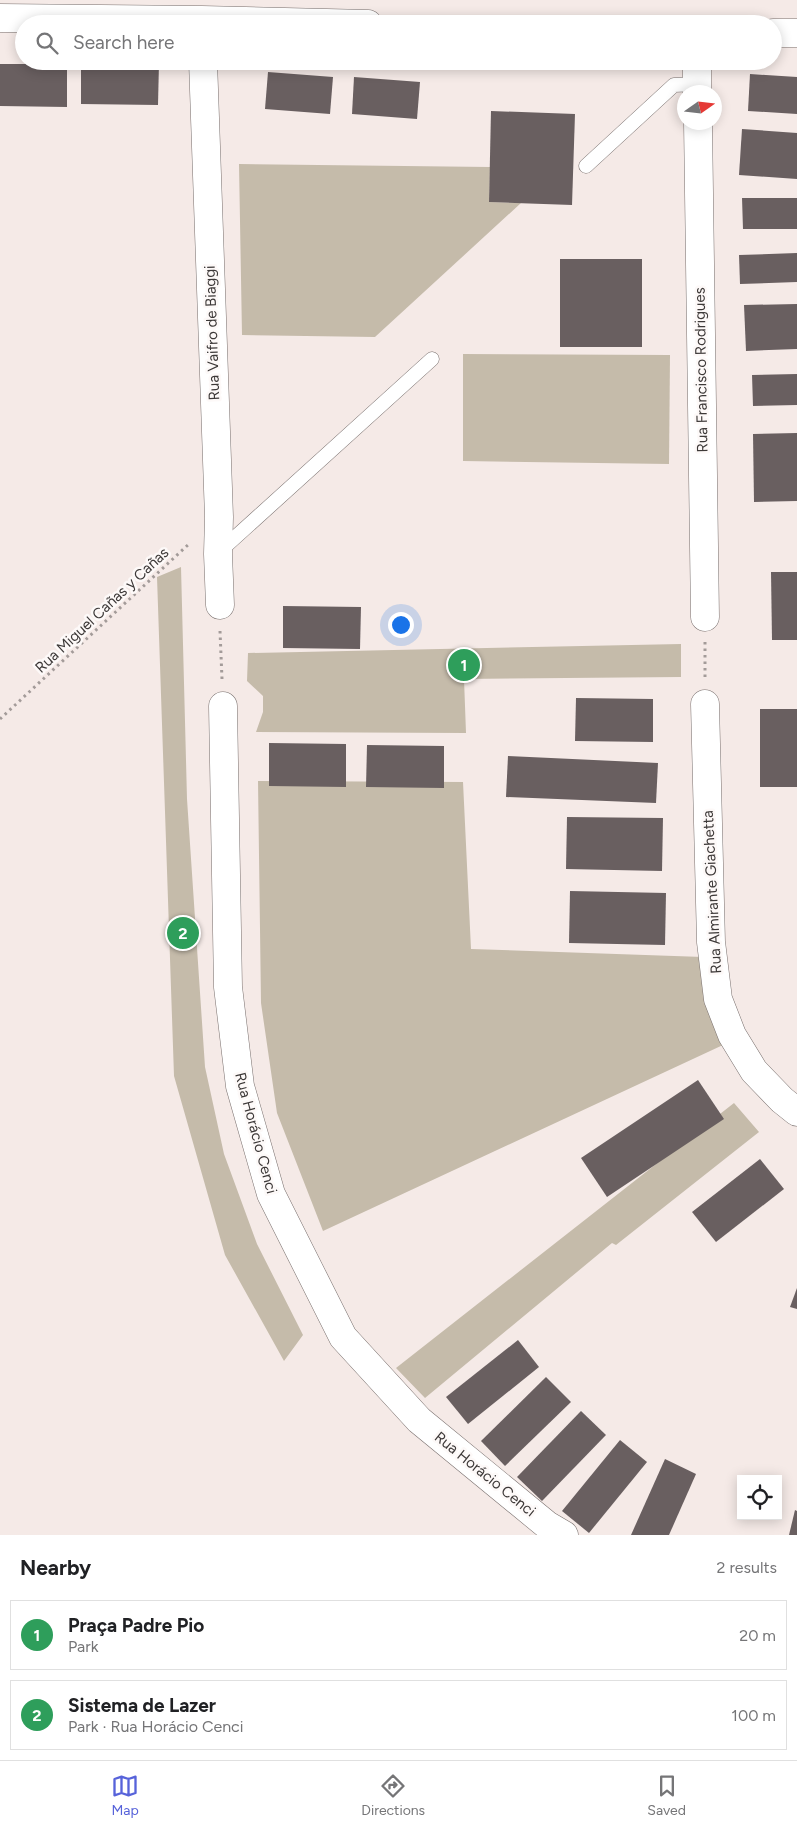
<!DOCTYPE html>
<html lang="en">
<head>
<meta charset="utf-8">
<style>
  :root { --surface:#fff; --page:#f6f6f6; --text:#202124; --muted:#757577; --line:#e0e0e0; --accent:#5763da }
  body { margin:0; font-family:Figtree,sans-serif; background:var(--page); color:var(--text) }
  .controls { position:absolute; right:15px; bottom:15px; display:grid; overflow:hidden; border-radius:0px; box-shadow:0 2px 12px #0003 }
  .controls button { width:45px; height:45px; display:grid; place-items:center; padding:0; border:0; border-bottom:1px solid var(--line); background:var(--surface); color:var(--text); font:25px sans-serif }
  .compass { position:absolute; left:677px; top:85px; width:45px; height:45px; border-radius:50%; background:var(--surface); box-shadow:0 2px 12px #0003; rotate:76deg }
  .you { position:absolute; left:400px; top:624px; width:18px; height:18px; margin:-12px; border:4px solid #fff; border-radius:50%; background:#1a73e8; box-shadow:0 0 0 8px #1a73e833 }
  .badge { display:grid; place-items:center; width:32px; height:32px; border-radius:50%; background:var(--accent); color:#fff; font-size:16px; font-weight:700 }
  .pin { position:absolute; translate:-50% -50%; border:2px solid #fff; box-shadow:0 1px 5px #0006 }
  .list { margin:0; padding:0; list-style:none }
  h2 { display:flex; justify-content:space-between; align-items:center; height:65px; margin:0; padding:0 20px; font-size:21px }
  h2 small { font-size:16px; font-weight:400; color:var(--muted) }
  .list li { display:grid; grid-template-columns:32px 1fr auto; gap:15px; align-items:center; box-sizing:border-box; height:70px; margin:0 10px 10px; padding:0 10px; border:1px solid var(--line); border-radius:0px }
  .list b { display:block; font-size:19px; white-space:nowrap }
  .list p { margin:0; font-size:16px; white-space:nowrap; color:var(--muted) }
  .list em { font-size:16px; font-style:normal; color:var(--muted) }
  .icon { flex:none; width:28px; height:28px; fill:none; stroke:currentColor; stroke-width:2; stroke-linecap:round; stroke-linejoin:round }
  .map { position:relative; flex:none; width:797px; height:1535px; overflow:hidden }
  .search { position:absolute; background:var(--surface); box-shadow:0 2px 12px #0003; left:15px; right:15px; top:15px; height:55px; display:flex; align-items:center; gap:12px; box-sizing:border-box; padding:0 18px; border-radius:28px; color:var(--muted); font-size:19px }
  .sheet { height:225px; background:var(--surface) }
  nav { display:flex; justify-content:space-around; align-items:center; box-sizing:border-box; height:70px; border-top:1px solid var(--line); background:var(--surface); font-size:14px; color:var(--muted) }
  nav a { display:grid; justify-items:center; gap:2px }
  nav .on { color:var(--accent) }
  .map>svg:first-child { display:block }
  .green { fill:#c5bbaa }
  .building { fill:#695f60 }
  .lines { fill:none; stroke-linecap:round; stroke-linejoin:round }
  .service-casing { stroke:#786f6d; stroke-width:15 }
  .minor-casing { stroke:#786f6d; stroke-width:29 }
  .tertiary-casing { stroke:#786f6d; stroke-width:29 }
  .path { stroke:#a39b99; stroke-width:3; stroke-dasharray:2.5 4; stroke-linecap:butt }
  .service { stroke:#fff; stroke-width:14 }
  .minor { stroke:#fff; stroke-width:28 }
  .tertiary { stroke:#fff; stroke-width:28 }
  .labels { text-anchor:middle; stroke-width:5; stroke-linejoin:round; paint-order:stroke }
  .street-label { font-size:15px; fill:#3d3938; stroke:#fdf9f8 }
</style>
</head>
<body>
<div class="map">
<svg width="797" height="1535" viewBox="0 0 797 1535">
  <rect width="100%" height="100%" fill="#f5eae7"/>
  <g class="green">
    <polygon points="239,164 490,167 489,202 521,203 375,337 242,335"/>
    <polygon points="463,354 670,355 669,464 463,461"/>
    <polygon points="181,567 187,799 205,1067 224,1154 257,1244 303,1335 284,1361 225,1255 174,1076 157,577"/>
    <polygon points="681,644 681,677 464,679 466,733 256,732 263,712 263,696 247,681 248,653"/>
    <polygon points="258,781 463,782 471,949 703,957 723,1045 323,1231 277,1113 261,1003"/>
    <polygon points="734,1103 759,1132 616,1245 612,1243 425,1398 396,1368"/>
  </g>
  <g class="building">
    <polygon points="81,62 159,62 158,105 81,104"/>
    <polygon points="0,64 67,64 67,107 0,106"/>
    <polygon points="268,72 333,77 330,114 265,109"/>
    <polygon points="750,74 797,77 797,114 748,111"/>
    <polygon points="354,77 420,82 417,119 352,114"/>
    <polygon points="491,111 575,114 572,205 489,202"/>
    <polygon points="742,129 797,133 797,179 739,175"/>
    <polygon points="742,198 797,198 797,229 743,229"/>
    <polygon points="797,253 797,282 740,284 739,255"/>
    <rect x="560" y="259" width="82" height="88"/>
    <polygon points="797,304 797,349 746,351 744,305"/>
    <polygon points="797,374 797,405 753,406 752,375"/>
    <polygon points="797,433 797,501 754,502 753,434"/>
    <polygon points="771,572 797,572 797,640 772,640"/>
    <polygon points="283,606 361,607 360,649 283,648"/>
    <polygon points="576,698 653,699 653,742 575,741"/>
    <rect x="760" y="709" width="37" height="78"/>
    <polygon points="269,743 346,744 346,787 269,786"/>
    <polygon points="367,745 444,746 444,788 366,787"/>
    <polygon points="508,756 658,763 656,803 506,797"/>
    <polygon points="567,817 663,818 662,871 566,869"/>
    <polygon points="570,891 666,893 665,945 569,943"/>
    <polygon points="698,1080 724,1119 607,1197 581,1158"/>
    <polygon points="760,1159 784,1189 716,1242 692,1212"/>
    <polygon points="797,1288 797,1309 790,1307"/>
    <polygon points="518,1340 539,1367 468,1424 446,1397"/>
    <polygon points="546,1377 571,1402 505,1466 481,1441"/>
    <polygon points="581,1411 606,1435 542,1501 517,1477"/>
    <polygon points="620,1440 647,1462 589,1533 562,1511"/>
    <polygon points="665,1459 696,1474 669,1535 631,1535"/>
    <polygon points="795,1510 797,1511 797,1535 789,1535"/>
  </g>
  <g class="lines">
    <g class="service-casing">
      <g id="service">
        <polyline points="586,166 674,85 697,84"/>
        <polyline points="219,552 432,359"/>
      </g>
    </g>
    <g class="minor-casing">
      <g id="minor">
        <polyline points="0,18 202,20 368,24"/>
        <polyline points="773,33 797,33"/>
        <polyline points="203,61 219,517 218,554 220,605"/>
        <polyline points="697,61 697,92"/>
        <polyline points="698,122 705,617"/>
        <polyline points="705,704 711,942 718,999 732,1035 754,1071 782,1100 797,1112"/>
      </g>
    </g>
    <g class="tertiary-casing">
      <polyline id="tertiary" points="223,706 228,987 240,1086 271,1194 343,1337 419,1420 547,1525 564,1535"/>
    </g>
    <g class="path">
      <polyline points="220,631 222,679"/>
      <polyline points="705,642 705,679"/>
      <polyline points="0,719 190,543"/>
    </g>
    <use href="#service" class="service"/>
    <use href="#minor" class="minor"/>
    <use href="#tertiary" class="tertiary"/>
  </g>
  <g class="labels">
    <g class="street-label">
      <text transform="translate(212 333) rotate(-92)" y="5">Rua Vaifro de Biaggi</text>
      <text transform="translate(701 370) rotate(-91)" y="5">Rua Francisco Rodrigues</text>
      <text transform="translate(102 610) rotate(-43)" y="5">Rua Miguel Cañas y Cañas</text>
      <text transform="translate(712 892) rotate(-93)" y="5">Rua Almirante Giachetta</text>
      <text transform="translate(256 1133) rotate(75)" y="5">Rua Horácio Cenci</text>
      <text transform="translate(485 1474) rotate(39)" y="5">Rua Horácio Cenci</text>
    </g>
  </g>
</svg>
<div class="controls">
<button><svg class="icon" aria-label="locate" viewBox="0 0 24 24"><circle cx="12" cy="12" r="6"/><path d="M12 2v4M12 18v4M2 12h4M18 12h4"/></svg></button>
</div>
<svg class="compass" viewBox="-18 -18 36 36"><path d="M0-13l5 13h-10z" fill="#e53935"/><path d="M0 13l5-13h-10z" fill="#757577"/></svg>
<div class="you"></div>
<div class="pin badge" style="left:464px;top:665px;background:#2e9e5b">1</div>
<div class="pin badge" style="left:183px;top:933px;background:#2e9e5b">2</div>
<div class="search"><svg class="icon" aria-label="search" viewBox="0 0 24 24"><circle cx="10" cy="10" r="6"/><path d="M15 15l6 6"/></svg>Search here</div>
</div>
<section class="sheet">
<h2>Nearby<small>2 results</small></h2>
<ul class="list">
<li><span class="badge" style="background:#2e9e5b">1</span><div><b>Praça Padre Pio</b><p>Park</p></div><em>20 m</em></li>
<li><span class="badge" style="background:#2e9e5b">2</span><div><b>Sistema de Lazer</b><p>Park · Rua Horácio Cenci</p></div><em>100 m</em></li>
</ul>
</section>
<nav>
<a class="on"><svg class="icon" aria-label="map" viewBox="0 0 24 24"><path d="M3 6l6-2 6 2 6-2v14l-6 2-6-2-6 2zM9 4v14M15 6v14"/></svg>Map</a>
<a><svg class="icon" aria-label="directions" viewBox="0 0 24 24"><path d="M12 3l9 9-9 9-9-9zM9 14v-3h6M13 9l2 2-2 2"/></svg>Directions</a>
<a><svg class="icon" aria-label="saved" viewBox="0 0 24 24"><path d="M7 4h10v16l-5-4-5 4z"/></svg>Saved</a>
</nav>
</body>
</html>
